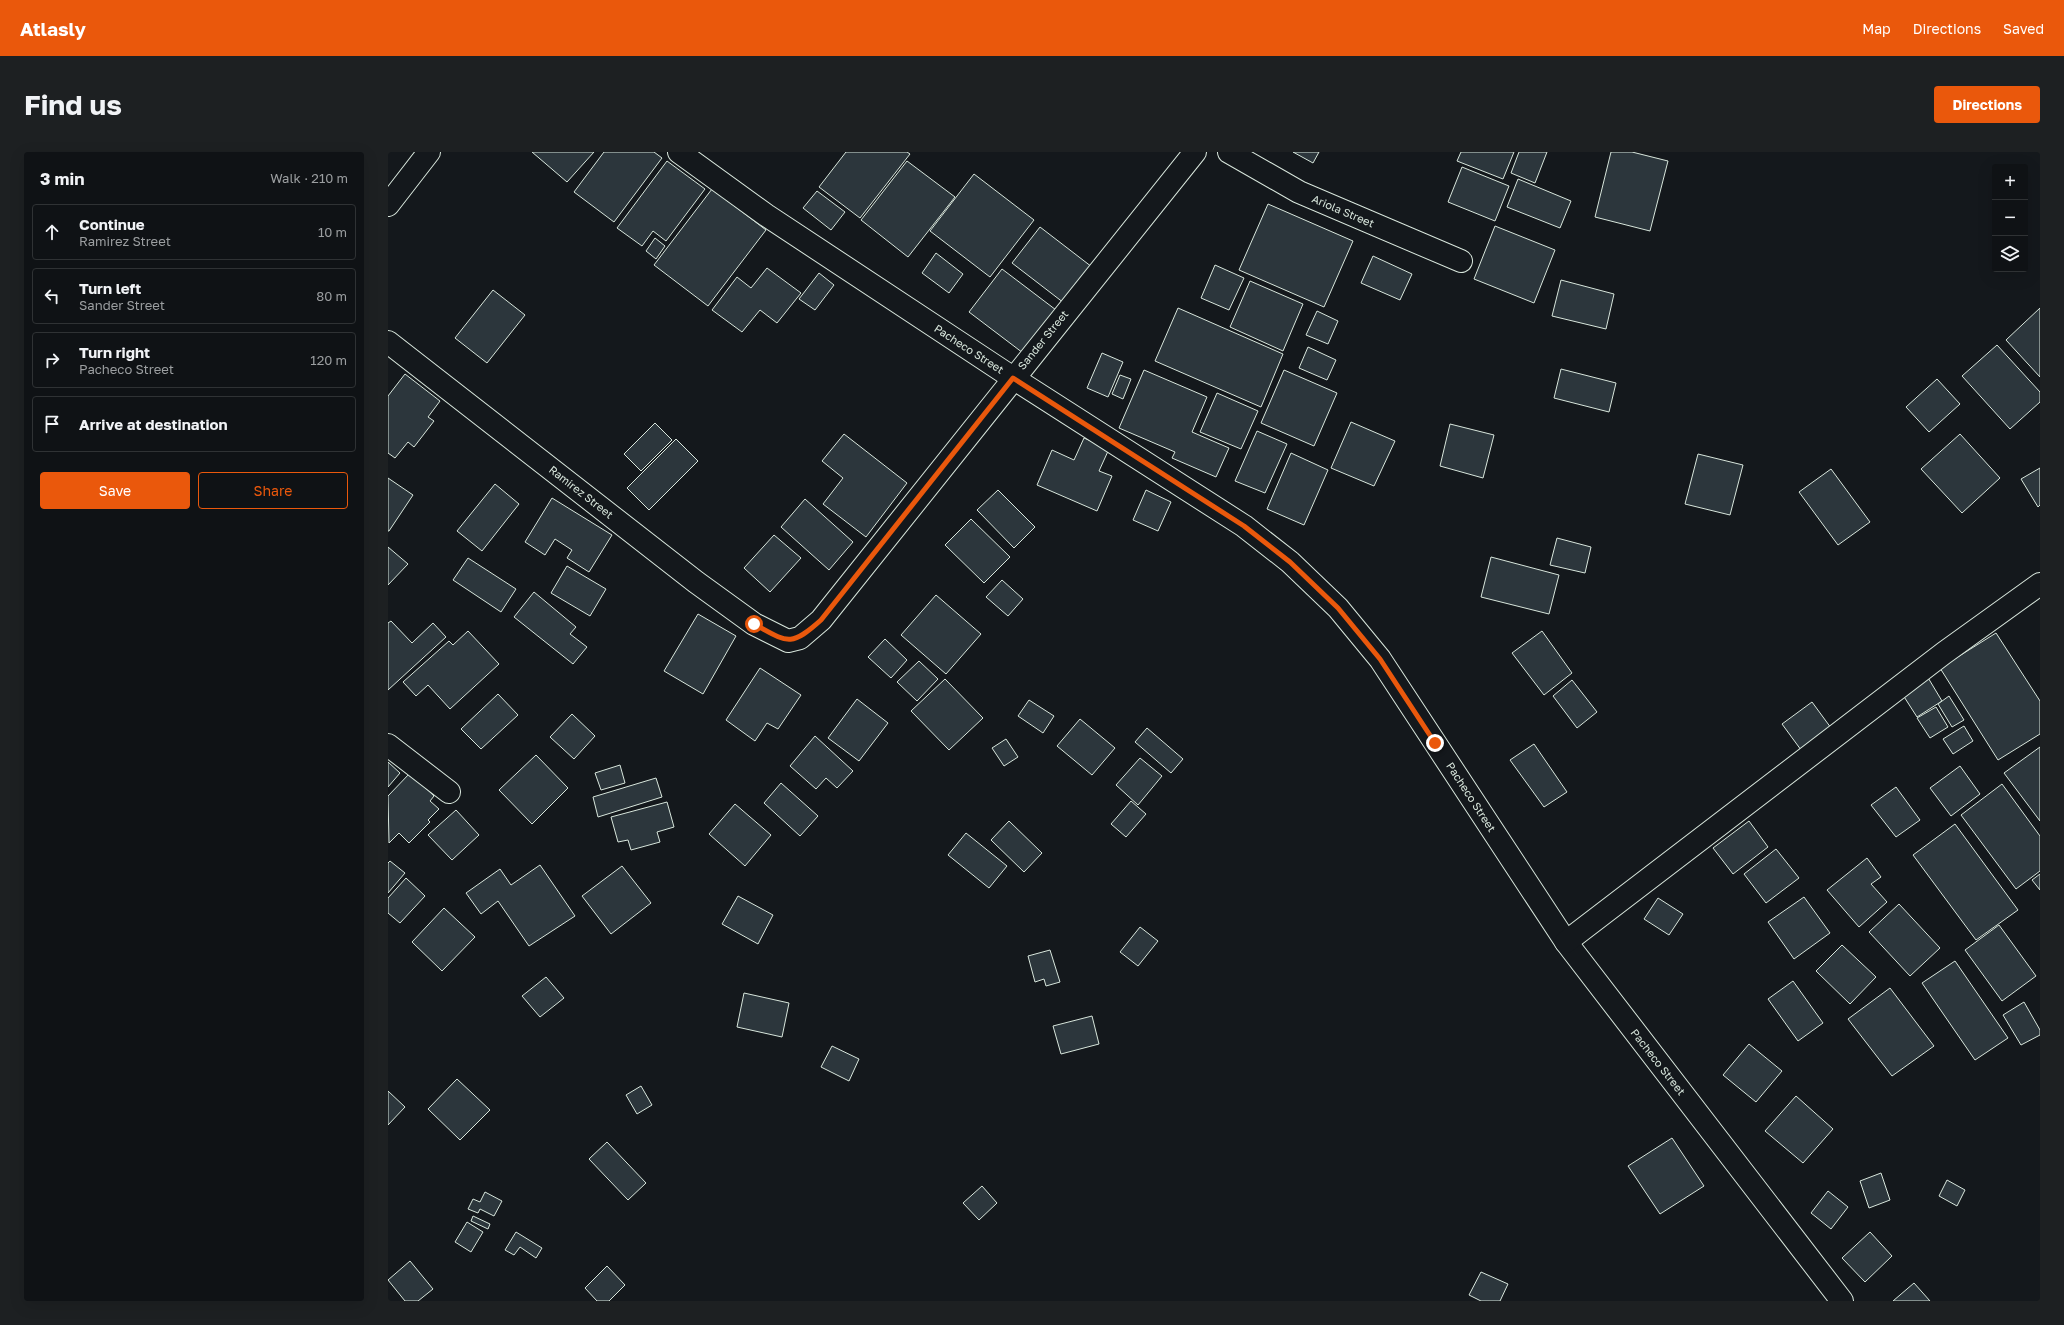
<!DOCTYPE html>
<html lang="en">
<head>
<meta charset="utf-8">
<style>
  :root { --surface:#0f1215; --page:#1d2022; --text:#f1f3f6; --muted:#9b9ea0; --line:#2f3234; --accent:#ea580c }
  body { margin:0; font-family:"Golos Text",sans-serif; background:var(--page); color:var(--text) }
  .controls { position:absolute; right:12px; top:12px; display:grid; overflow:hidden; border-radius:4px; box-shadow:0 4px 16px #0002 }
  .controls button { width:36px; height:36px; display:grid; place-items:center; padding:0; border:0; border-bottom:1px solid var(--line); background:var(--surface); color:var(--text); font:20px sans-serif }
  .stop { position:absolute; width:12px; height:12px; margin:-9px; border:3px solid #ea580c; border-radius:50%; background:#fff }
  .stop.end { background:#ea580c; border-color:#fff; box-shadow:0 1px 4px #0008 }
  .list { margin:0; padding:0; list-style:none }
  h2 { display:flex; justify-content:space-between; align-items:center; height:52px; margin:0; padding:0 16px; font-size:17px }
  h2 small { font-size:13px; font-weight:400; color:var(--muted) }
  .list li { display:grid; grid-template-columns:26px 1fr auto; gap:12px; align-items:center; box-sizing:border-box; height:56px; margin:0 8px 8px; padding:0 8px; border:1px solid var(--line); border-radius:4px }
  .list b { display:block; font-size:15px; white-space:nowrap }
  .list p { margin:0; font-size:13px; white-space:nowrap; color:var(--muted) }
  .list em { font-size:13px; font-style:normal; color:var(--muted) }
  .actions { display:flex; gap:8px; padding:12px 16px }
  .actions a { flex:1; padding:9px 0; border:1px solid var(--accent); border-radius:4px; text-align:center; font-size:14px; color:var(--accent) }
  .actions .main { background:var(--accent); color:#fff }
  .icon { flex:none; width:22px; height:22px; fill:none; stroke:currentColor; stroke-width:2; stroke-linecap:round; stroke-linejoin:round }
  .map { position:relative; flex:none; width:1652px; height:1149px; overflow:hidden; border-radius:4px }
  header { display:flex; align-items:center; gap:24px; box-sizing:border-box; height:56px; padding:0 20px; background:var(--accent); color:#fff }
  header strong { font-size:19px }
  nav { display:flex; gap:22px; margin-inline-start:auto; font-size:14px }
  .intro { display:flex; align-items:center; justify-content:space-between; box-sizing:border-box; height:96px; padding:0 24px }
  h1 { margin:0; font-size:28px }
  .button { padding:10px 18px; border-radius:4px; background:var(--accent); color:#fff; font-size:14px; font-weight:700 }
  main { display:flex; gap:24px; padding:0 24px }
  aside { flex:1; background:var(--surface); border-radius:4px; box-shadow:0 4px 16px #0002 }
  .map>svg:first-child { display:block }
  .building { fill:#2c363c; stroke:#d8e6dc }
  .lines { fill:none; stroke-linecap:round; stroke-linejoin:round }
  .minor-casing { stroke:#d8e6dc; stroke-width:24 }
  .minor { stroke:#14181c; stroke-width:22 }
  .route { stroke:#ea580c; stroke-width:5 }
  .labels { text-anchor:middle; stroke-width:3; stroke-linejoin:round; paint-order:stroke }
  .street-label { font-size:11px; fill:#d8e6dc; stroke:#14181c }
</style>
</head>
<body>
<header>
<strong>Atlasly</strong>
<nav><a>Map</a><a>Directions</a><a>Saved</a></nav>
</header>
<div class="intro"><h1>Find us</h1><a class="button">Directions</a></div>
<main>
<aside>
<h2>3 min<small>Walk · 210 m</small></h2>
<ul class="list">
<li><svg class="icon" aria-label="ahead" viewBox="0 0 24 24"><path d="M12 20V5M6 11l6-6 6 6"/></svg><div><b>Continue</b><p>Ramirez Street</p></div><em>10 m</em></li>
<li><svg class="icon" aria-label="left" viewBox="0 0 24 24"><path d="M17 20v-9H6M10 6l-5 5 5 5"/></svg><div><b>Turn left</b><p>Sander Street</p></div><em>80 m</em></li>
<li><svg class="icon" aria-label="right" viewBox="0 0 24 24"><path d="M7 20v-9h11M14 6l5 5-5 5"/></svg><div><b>Turn right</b><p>Pacheco Street</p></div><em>120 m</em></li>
<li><svg class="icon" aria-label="arrive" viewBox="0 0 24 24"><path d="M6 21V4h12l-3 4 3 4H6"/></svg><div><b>Arrive at destination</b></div></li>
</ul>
<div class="actions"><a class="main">Save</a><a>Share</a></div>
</aside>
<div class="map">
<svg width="1652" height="1149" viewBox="0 0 1652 1149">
  <rect width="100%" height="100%" fill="#14181c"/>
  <g class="building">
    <polygon points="144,0 206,0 179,30"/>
    <polygon points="216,0 266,0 274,6 226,70 186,40"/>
    <polygon points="458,0 519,0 522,2 472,66 431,35"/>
    <polygon points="905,0 931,0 925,11"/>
    <polygon points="1073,0 1126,0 1115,27 1069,9"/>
    <polygon points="1131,0 1159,0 1147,31 1123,21"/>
    <polygon points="1223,0 1244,0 1280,9 1262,79 1207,65"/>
    <polygon points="279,9 317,37 278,89 265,79 254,94 229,76"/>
    <polygon points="519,9 567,45 520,105 473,68"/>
    <polygon points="1074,15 1121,34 1107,69 1060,50"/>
    <polygon points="586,22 646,68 602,125 542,79"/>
    <polygon points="1130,27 1183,49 1172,76 1119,55"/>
    <polygon points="324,37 378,78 320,154 266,113"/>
    <polygon points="429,39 457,60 443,78 415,56"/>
    <polygon points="880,52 965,89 936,155 851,118"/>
    <polygon points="1107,74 1167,98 1146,151 1086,127"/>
    <polygon points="652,75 704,115 676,151 624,111"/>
    <polygon points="267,86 277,94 268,107 258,99"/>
    <polygon points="548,101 575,122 561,141 534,121"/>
    <polygon points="985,104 1024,122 1012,148 973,131"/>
    <polygon points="827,113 856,126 841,158 813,146"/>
    <polygon points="379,116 413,141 389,171 372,158 354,180 324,158 349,125 363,136"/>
    <polygon points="614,117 672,161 639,204 581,160"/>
    <polygon points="431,121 446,133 427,158 411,147"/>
    <polygon points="1173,128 1226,142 1218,177 1164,164"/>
    <polygon points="862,129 915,152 895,199 842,175"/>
    <polygon points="105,138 137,163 99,211 67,186"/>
    <polygon points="790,156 895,202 873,255 767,209"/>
    <polygon points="1652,156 1652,225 1618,188"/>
    <polygon points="929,159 950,169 940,192 918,183"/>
    <polygon points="1609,193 1652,240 1652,250 1622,277 1574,224"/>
    <polygon points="920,195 948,208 939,228 911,216"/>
    <polygon points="714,201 735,210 720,245 699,236"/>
    <polygon points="1173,217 1228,231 1221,260 1166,246"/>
    <polygon points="756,218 819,245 804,280 841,296 828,325 784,306 787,300 731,276"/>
    <polygon points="896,218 949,241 926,294 873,271"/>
    <polygon points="17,222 52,249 40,265 46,269 26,295 20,290 7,306 0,301 0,244"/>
    <polygon points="732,223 743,227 735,247 724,242"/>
    <polygon points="1549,227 1572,252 1541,280 1518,255"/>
    <polygon points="829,241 870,259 853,297 812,280"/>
    <polygon points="963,270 1007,289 986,334 943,316"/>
    <polygon points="267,271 284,288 253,319 236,302"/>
    <polygon points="1062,272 1106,283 1095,326 1052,314"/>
    <polygon points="869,279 899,292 877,341 847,329"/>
    <polygon points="456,282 519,331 478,385 435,352 455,326 434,309"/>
    <polygon points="1572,282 1612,326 1574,361 1533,317"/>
    <polygon points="696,286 721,297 711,319 724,324 709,359 649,333 664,298 686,308"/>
    <polygon points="288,287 310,309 261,358 239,336"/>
    <polygon points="903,301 940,318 916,373 879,357"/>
    <polygon points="1310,302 1355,313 1342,363 1297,352"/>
    <polygon points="1652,316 1652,353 1650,355 1633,327"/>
    <polygon points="1443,317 1482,370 1450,393 1411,340"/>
    <polygon points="0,326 25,343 1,379 0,379"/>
    <polygon points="107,332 131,352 94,399 69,379"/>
    <polygon points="610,338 647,375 626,396 589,358"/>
    <polygon points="758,338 783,350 770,379 745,368"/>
    <polygon points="164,346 224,383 201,420 179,406 184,398 167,387 157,403 137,390"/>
    <polygon points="417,347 465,390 441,418 393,375"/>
    <polygon points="583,367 622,405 596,431 557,393"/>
    <polygon points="386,383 413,406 382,440 356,416"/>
    <polygon points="1169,386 1203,395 1197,421 1162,413"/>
    <polygon points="0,395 20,412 0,433"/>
    <polygon points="1103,405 1171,423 1161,462 1093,445"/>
    <polygon points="80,406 128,437 113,460 65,428"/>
    <polygon points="179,414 218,437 202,464 163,441"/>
    <polygon points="614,428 635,447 620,464 598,445"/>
    <polygon points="146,440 188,475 182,482 199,495 185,512 126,465"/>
    <polygon points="548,443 593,482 558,522 513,483"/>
    <polygon points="310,462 348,484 315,542 276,519"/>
    <polygon points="3,469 24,491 45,471 58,485 0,538 0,471"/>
    <polygon points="80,479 111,512 62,557 40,533 28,544 15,530 61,489 65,493"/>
    <polygon points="1154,479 1184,521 1156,543 1124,501"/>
    <polygon points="1608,481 1652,549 1652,582 1610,608 1552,516"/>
    <polygon points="497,487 519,508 503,526 480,505"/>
    <polygon points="531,509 550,527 529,549 509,530"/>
    <polygon points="372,516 413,543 390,577 379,571 367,589 338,568"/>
    <polygon points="1539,524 1554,549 1529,565 1513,540"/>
    <polygon points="557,527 595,566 561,598 523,559"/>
    <polygon points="1184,528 1209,560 1189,576 1165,544"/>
    <polygon points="110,542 130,563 93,597 73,577"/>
    <polygon points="1561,544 1576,568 1564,575 1550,552"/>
    <polygon points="469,547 500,571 471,609 440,586"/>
    <polygon points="641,548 666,564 655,581 630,564"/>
    <polygon points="1424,550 1446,580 1416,602 1394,572"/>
    <polygon points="1548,555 1560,575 1542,586 1529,566"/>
    <polygon points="184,562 207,584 186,607 162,585"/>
    <polygon points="692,567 727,596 704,623 669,594"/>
    <polygon points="1576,574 1585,589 1565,602 1555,587"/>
    <polygon points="759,576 795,607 783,621 747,590"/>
    <polygon points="427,584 465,619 449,636 438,626 428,637 402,614"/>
    <polygon points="618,587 630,605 616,614 604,596"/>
    <polygon points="1146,592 1179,640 1156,655 1122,608"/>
    <polygon points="1652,595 1652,669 1616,621"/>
    <polygon points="148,603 180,636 144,672 111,638"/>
    <polygon points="752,606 774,624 750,653 728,633"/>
    <polygon points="0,610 12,621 0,635"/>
    <polygon points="232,613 237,631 213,638 207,621"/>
    <polygon points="1572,614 1592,642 1563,664 1542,636"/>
    <polygon points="22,621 46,644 42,649 51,657 40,668 42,670 21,691 11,681 1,691 0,644"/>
    <polygon points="268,626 274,645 210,665 205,645"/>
    <polygon points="393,631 430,664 412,684 376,651"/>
    <polygon points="1614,632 1652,684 1652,719 1628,737 1573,663"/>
    <polygon points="1508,635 1532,668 1508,685 1483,653"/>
    <polygon points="743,649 758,662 738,685 723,672"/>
    <polygon points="279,650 286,675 269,680 272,690 243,698 240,688 230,690 223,665"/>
    <polygon points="347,652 383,683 357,714 321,682"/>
    <polygon points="68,658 91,683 64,708 40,683"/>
    <polygon points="621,669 654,701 636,720 603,688"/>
    <polygon points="1361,669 1380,695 1345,722 1325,696"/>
    <polygon points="1567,672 1630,758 1588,788 1525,703"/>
    <polygon points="578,681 619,714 601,736 560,703"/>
    <polygon points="1388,697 1411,726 1378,751 1356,722"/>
    <polygon points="1479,706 1493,725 1483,732 1499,750 1471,775 1439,738"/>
    <polygon points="2,709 17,721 0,741 0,711"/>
    <polygon points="152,713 187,764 141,794 110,749 93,762 78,741 112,717 123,733"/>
    <polygon points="234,714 263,751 223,782 194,744"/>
    <polygon points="1652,722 1652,738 1644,728"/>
    <polygon points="18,726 37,744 12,771 0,761 0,746"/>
    <polygon points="350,744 385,763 370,792 334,772"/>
    <polygon points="1416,745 1442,781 1406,807 1380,770"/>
    <polygon points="1270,746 1295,762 1281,783 1256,767"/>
    <polygon points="1511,752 1552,796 1522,824 1481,780"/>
    <polygon points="56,756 87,785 54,819 24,790"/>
    <polygon points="1611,773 1648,824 1614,849 1577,798"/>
    <polygon points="752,775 770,789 750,814 732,800"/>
    <polygon points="1454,793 1488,825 1462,852 1428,819"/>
    <polygon points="662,798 672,830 658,834 656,827 647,830 640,804"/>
    <polygon points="1567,809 1620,886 1587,908 1534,831"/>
    <polygon points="158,825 176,846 152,865 134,844"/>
    <polygon points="1405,829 1435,871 1410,889 1380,847"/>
    <polygon points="1502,836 1546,894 1504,924 1460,867"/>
    <polygon points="356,841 401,851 394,885 349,875"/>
    <polygon points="1636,850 1652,878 1652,883 1633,893 1615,863"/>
    <polygon points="704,864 711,892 673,902 665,874"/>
    <polygon points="1361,892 1394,919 1368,950 1335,923"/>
    <polygon points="444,894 471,907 461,929 433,915"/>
    <polygon points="69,927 102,958 72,988 40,957"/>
    <polygon points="253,934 264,953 249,962 238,943"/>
    <polygon points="0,939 17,955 0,973"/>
    <polygon points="1408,944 1445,977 1415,1011 1377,979"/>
    <polygon points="1284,986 1316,1034 1272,1062 1240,1014"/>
    <polygon points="219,990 258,1031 240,1048 201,1007"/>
    <polygon points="1493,1021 1502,1048 1481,1056 1472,1029"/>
    <polygon points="1559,1028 1577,1038 1569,1054 1551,1044"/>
    <polygon points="594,1034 609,1051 591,1068 575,1051"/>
    <polygon points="1440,1039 1460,1055 1443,1077 1423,1061"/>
    <polygon points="97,1040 114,1049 106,1064 92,1057 90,1061 80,1057 85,1047 92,1050"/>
    <polygon points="85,1064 102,1072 100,1077 83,1069"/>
    <polygon points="79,1070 95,1080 83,1100 67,1090"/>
    <polygon points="128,1080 154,1096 148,1106 132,1095 126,1103 117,1098"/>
    <polygon points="1482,1080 1504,1104 1477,1130 1454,1106"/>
    <polygon points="22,1109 45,1137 30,1149 17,1149 0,1128"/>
    <polygon points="219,1114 237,1133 221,1149 209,1149 197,1136"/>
    <polygon points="1093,1120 1120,1132 1112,1149 1093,1149 1081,1143"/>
    <polygon points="1526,1131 1542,1149 1505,1149"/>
  </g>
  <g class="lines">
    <g class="minor-casing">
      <g id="minor">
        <polyline points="291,0 378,63 625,226 856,374 902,410 950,456 992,507 1178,790 1454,1149"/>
        <polyline points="841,0 911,40 1073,109"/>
        <polyline points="0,53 41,0"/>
        <polyline points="0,190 308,430 366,472 400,489 412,486 433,468 807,0"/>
        <polyline points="0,593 61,640"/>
        <polyline points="1178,790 1556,501 1652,432"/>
      </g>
    </g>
    <use href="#minor" class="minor"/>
  </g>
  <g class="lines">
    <path class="route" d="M366 472C399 490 402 496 433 468L625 226 856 374 902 410 950 456 992 507 1047 591"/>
  </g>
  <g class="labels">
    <g class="street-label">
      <text transform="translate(955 59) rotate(23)" y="4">Ariola Street</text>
      <text transform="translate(655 188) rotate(-51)" y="4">Sander Street</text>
      <text transform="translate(581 197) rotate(33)" y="4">Pacheco Street</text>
      <text transform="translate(193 340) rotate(38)" y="4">Ramirez Street</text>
      <text transform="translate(1083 645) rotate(57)" y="4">Pacheco Street</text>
      <text transform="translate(1270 910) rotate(52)" y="4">Pacheco Street</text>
    </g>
  </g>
</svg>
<div class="controls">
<button>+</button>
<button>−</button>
<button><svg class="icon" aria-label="layers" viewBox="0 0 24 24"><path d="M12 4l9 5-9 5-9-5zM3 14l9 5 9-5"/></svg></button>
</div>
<div class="stop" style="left:366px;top:472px"></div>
<div class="stop end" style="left:1047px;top:591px"></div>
</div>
</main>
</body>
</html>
